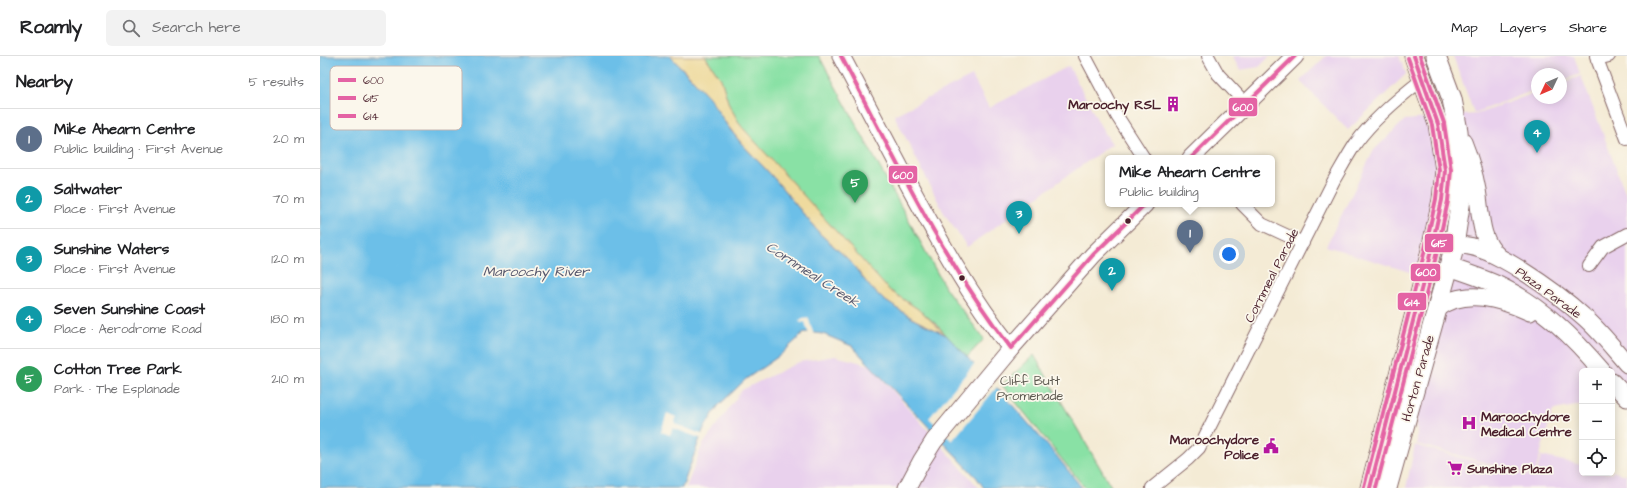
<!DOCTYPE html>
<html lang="en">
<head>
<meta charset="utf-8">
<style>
  :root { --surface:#fff; --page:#f2f2f2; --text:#202124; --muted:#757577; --line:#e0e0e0; --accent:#b5179e }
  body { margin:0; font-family:"Architects Daughter",sans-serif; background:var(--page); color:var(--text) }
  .controls { position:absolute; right:12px; bottom:12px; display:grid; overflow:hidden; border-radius:6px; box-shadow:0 2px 10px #0003 }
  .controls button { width:36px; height:36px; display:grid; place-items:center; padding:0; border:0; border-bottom:1px solid var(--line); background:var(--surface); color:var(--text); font:20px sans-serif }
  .compass { position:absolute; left:1211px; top:12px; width:36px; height:36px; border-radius:50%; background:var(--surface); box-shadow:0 2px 10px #0003; rotate:226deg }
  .you { position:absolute; left:909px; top:198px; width:14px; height:14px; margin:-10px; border:3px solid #fff; border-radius:50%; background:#1a73e8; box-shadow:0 0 0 6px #1a73e833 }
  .badge { display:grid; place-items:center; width:26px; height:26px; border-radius:50%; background:var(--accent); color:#fff; font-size:13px; font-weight:700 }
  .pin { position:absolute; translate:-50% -33px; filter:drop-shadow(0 1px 2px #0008) }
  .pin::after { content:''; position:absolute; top:21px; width:14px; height:12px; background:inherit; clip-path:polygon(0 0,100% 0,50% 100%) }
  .popup { position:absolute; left:785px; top:99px; width:170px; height:52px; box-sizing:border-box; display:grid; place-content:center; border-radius:6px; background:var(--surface); filter:drop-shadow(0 1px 3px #0005); font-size:13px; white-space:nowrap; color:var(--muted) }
  .popup b { font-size:15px; color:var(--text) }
  .popup::after { content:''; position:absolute; left:50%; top:100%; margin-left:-8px; border:8px solid transparent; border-top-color:var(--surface) }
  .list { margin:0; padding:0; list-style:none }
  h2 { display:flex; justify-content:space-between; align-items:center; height:52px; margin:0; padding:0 16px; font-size:17px }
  h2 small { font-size:13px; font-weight:400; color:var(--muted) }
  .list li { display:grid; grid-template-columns:26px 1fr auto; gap:12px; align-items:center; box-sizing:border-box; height:60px; padding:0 16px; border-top:1px solid var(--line) }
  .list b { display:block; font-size:15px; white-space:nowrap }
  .list p { margin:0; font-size:13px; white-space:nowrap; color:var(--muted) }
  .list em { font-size:13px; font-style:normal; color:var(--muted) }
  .icon { flex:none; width:22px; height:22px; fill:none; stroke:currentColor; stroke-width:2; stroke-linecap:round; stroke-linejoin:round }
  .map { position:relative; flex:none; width:1307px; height:432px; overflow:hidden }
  header { display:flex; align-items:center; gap:24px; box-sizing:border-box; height:56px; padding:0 20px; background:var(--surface); border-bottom:1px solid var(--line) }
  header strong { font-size:19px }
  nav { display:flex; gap:22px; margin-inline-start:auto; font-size:14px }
  .search { width:280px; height:36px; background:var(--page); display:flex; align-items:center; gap:10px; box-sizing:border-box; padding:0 14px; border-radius:6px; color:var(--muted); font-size:15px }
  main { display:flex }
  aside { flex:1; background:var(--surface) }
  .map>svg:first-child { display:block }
  .built { fill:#e9d1ed }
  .green { fill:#89e1a5; stroke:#6a8068 }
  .sand { fill:#eeda9e; stroke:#9c7c64 }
  .water { fill:#6cbfe8; stroke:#5b6f8a }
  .pier { fill:#f4ebd5 }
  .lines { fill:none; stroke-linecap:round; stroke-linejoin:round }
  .street-casing { stroke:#866666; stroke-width:14 }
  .secondary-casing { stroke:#866666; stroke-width:19 }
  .primary-casing { stroke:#866666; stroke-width:21 }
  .street { stroke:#fff; stroke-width:12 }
  .secondary { stroke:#fff; stroke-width:17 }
  .primary { stroke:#fff; stroke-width:19 }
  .bus-1-casing { stroke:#fbf7ec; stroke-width:7 }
  .bus-2-casing { stroke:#fbf7ec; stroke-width:7 }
  .bus-3-casing { stroke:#fbf7ec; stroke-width:7 }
  .bus-1 { stroke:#e463a4; stroke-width:4 }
  .bus-2 { stroke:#e463a4; stroke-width:4 }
  .bus-3 { stroke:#e463a4; stroke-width:4 }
  .bus-dot { fill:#4a1f2b; stroke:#fbf7ec; stroke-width:1.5 }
  .labels { text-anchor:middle; stroke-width:3.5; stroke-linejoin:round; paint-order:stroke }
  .poi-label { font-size:13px; font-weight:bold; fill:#4a1f2b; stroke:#fbf7ec; text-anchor:end }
  .street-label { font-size:13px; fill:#4a1f2b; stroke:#fbf7ec }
  .park-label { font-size:13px; fill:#5d5950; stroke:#fbf7ec }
  .water-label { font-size:14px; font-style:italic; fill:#56576d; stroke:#fbf7ec }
  .key { fill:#fbf7ec; stroke:#c6b6b2; stroke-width:1 }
  .key-label { font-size:11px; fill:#4a1f2b }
  .line-badge { stroke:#fbf7ec; stroke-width:1.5 }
  .badge-label { font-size:11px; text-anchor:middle; font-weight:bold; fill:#fff }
</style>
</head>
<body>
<header>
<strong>Roamly</strong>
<div class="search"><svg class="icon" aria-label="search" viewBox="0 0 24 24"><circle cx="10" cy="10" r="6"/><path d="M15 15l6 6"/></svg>Search here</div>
<nav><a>Map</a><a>Layers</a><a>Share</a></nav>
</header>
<main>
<aside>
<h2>Nearby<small>5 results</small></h2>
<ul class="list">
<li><span class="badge" style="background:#5c6f8a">1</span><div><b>Mike Ahearn Centre</b><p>Public building · First Avenue</p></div><em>20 m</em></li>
<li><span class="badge" style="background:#0f9aa8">2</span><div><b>Saltwater</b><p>Place · First Avenue</p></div><em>70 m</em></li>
<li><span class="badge" style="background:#0f9aa8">3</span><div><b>Sunshine Waters</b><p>Place · First Avenue</p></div><em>120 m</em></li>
<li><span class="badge" style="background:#0f9aa8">4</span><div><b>Seven Sunshine Coast</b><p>Place · Aerodrome Road</p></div><em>180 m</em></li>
<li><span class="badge" style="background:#2e9e5b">5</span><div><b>Cotton Tree Park</b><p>Park · The Esplanade</p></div><em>210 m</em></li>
</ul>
</aside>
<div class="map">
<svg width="1307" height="432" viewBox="0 0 1307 432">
  <rect width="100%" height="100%" fill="#fbf7ec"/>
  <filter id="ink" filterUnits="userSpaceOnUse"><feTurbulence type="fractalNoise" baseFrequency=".025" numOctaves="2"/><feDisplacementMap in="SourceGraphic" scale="8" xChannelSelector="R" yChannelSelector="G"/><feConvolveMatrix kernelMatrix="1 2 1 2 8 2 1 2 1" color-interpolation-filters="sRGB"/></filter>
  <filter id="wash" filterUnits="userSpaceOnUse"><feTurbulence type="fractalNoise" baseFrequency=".012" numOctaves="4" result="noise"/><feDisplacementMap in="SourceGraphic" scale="16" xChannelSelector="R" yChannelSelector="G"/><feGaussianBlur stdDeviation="0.9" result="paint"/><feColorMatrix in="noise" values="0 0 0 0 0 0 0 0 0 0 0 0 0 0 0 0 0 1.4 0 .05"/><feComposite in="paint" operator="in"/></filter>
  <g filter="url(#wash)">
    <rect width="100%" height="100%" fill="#f4ebd5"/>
    <g class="built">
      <polygon points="912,0 950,0 939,11 920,14"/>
      <polygon points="1006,0 1079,0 1086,18 1028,74 980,25"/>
      <polygon points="1133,0 1254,0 1260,18 1241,25 1241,18 1217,18 1217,33 1154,57"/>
      <polygon points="749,10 780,69 792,88 647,191 624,157 574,59 652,20 669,52"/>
      <polygon points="1261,20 1307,141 1307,344 1292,345 1292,315 1262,315 1262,349 1233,354 1214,420 1097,388 1096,218 1006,190 1054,94 1085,64 1157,58 1217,36 1217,42 1241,42 1241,27"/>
      <polygon points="515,300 550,309 659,432 366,432 382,390 422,334 479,306"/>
      <polygon points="1095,389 1215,422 1221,400 1262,409 1262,417 1292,417 1292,415 1307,419 1307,432 1086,432"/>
    </g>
    <g class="green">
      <polygon points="385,0 499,0 626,233 664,283 647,301 616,268 601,255 569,234 421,70 409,49 401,23"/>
      <polygon points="714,299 792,432 765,432 682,329"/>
    </g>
    <polygon class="sand" points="350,0 385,0 401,23 409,49 421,70 569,234 601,255 626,279 595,264 564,244 550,231 529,204 500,178 453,121 421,87 370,20"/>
    <polygon class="water" points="0,0 350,0 389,41 408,71 421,87 453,121 500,178 529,204 550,231 564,244 595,264 626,279 681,336 735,398 762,432 664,432 657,422 532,290 503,278 485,276 459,300 426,323 398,350 383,374 362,432 0,432"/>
    <g class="pier">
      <polygon points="488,261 494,279 489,279 485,266 481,267 479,264"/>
      <polygon points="655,307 678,330 632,385 609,362"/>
      <polygon points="347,357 356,361 355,368 384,379 382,383 353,372 350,379 341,376"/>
    </g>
  </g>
  <g filter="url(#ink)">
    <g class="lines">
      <g class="street-casing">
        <g id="street">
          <polyline points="765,0 797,60 824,102"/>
          <polyline points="888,0 898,18 926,48"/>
          <polyline points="1276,0 1307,83"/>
          <polyline points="1277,3 1289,0"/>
          <polyline points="922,148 942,168 983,187"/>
          <polyline points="1269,210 1283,191 1307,178"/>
          <path d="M832 432 868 403 879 392 1014 124C1021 112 1028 99 1036 87 1052 65 1081 40 1103 23"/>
        </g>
      </g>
      <g class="secondary-casing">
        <g id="secondary">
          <path d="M521 0C543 42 566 85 588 127 619 184 650 241 691 292"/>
          <path d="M1143 86C1149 101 1154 117 1157 134 1161 156 1159 184 1178 200"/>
          <polyline points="871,102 975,0"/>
          <path d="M1135 190C1165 182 1241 240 1264 261 1280 275 1293 292 1307 308"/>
          <path d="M1129 211C1147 217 1166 223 1184 232 1223 251 1254 282 1282 315"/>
          <path d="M1117 253C1145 231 1181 243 1210 256"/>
          <polyline points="1292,326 1307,342"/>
          <polyline points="587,432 602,404 614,385 691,292 773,199 825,148"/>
        </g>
      </g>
      <g class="primary-casing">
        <g id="primary">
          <polyline points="1050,432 1109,203 1122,144 1125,114 1118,68 1094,0"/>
          <polyline points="1067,432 1133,196 1141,143 1141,108 1138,75 1132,43 1116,0"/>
        </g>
      </g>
      <use href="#street" class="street"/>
      <use href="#secondary" class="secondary"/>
      <use href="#primary" class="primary"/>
      <g class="bus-1-casing">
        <g id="bus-1">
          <path d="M521 0C573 99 622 203 691 292L773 199 825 148"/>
          <polyline points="871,102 975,0"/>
          <polyline points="1050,432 1109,203 1122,144 1125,114 1118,68 1094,0"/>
        </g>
      </g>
      <g class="bus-2-casing">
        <polyline id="bus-2" points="1056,432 1115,204 1128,145 1131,114 1124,67 1100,0"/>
      </g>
      <g class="bus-3-casing">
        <polyline id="bus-3" points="1044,431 1103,202 1116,143 1119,114 1112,69 1088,2"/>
      </g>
      <use href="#bus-1" class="bus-1"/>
      <use href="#bus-2" class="bus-2"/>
      <use href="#bus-3" class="bus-3"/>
    </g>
  </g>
  <defs>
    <g id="building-bare" transform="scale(1.2)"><path d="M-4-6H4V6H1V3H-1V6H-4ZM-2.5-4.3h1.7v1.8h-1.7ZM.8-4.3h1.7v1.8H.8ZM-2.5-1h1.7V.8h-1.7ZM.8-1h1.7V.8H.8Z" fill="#b5179e" stroke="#fbf7ec" stroke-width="2.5" paint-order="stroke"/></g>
    <g id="hospital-bare" transform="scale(1.2)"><path d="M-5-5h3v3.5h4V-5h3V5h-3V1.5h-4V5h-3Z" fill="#b5179e" stroke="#fbf7ec" stroke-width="2.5" paint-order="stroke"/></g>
    <g id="civic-bare" transform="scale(1.2)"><path d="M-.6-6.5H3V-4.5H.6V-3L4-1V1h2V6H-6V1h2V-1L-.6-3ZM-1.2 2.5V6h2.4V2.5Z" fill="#b5179e" stroke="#fbf7ec" stroke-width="2.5" paint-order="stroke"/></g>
    <g id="supermarket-bare" transform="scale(1.2)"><path d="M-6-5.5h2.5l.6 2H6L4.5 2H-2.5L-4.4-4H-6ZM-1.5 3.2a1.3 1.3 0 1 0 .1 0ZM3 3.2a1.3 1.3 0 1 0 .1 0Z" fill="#b5179e" stroke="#fbf7ec" stroke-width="2.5" paint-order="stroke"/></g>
  </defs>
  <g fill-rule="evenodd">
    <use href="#building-bare" x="853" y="48"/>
    <use href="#hospital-bare" x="1149" y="367"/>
    <use href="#civic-bare" x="951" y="390"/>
    <use href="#supermarket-bare" x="1135" y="412"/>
  </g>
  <g class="bus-dot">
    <circle cx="808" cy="165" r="3.5"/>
    <circle cx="642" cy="222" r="3.5"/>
  </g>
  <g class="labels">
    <g class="poi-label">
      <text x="841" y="53">Maroochy RSL</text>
      <text x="1161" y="365" text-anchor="start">Maroochydore<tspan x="1161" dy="15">Medical Centre</tspan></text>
      <text x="939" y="388">Maroochydore<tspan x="939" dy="15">Police</tspan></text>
      <text x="1147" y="417" text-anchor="start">Sunshine Plaza</text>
    </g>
    <g class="street-label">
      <text transform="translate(951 219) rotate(-63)" y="5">Cornmeal Parade</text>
      <text transform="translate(1229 236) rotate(36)" y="5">Plaza Parade</text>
      <text transform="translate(1097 322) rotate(-74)" y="5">Horton Parade</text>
    </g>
    <g class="park-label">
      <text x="710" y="329">Cliff Butt<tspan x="710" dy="15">Promenade</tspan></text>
    </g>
    <g class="water-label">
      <text x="216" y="220">Maroochy River</text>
      <text transform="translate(493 218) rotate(33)" y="5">Cornmeal Creek</text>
    </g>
  </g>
  <rect x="10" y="10" width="132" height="64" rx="6" class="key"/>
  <rect x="18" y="22" width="18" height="4" fill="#e463a4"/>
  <rect x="18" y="40" width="18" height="4" fill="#e463a4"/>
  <rect x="18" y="58" width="18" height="4" fill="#e463a4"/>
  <g class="key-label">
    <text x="43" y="28">600</text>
    <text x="43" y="46">615</text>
    <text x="43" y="64">614</text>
  </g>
  <g class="line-badge">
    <rect x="908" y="41" width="30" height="20" rx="4" fill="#e463a4"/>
    <rect x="568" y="109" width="30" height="19" rx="4" fill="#e463a4"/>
    <rect x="1104" y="177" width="30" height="20" rx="4" fill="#e463a4"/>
    <rect x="1090" y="207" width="31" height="19" rx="4" fill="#e463a4"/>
    <rect x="1077" y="236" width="30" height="19" rx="4" fill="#e463a4"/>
  </g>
  <g class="badge-label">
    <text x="923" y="55">600</text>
    <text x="583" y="123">600</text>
    <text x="1119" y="191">615</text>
    <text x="1106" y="220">600</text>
    <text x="1092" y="250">614</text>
  </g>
</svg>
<div class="controls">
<button>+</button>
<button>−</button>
<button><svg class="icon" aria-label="locate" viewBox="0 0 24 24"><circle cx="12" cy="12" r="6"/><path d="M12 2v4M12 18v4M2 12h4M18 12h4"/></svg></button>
</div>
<svg class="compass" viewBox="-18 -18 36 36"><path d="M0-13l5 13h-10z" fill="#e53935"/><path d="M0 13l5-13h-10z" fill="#757577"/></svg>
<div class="you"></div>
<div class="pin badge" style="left:870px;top:197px;background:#5c6f8a">1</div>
<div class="popup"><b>Mike Ahearn Centre</b>Public building</div>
<div class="pin badge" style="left:792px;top:235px;background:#0f9aa8">2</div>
<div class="pin badge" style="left:699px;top:178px;background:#0f9aa8">3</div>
<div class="pin badge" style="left:1217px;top:97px;background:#0f9aa8">4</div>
<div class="pin badge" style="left:535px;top:147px;background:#2e9e5b">5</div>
</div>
</main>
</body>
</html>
